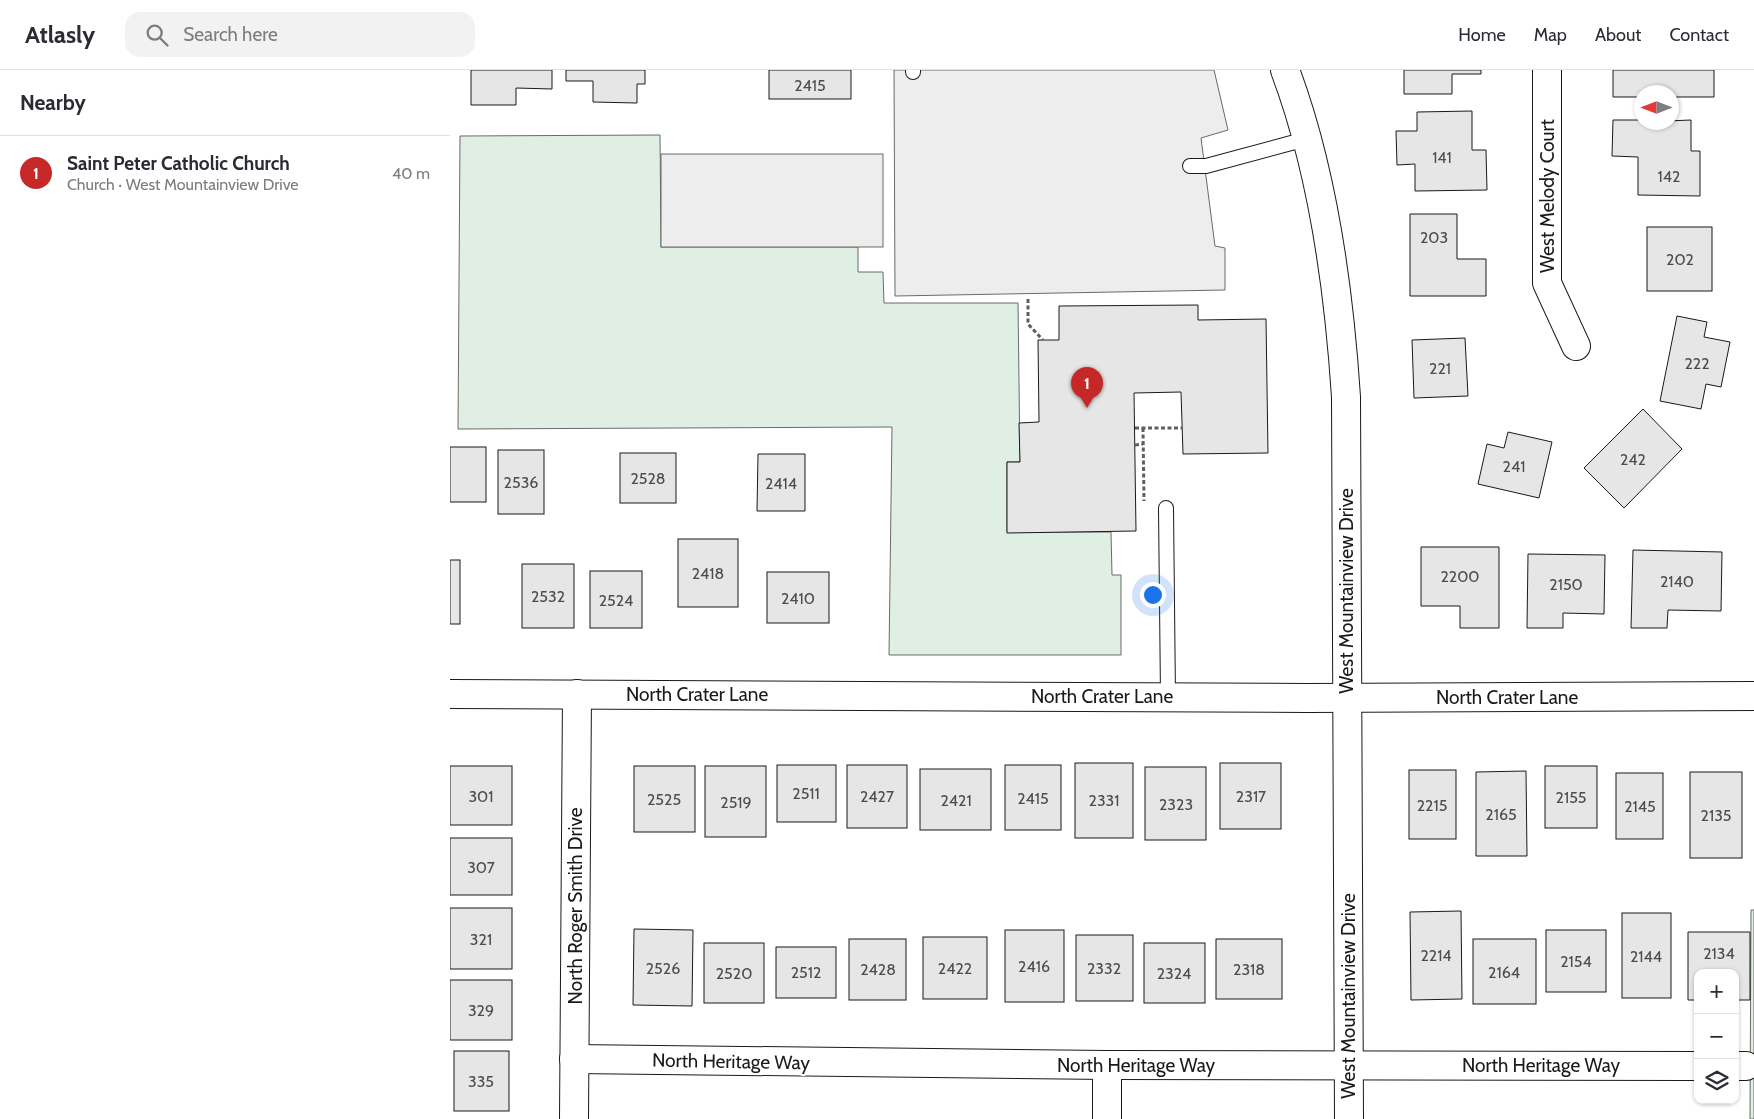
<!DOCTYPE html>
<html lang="en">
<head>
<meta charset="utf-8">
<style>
  :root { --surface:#fff; --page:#f2f2f3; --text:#2b2b33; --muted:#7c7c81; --line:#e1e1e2; --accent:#c62828 }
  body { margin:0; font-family:Cabin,sans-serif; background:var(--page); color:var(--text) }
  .controls { position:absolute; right:15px; bottom:15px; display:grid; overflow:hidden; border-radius:10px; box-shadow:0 1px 4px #0004 }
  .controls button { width:45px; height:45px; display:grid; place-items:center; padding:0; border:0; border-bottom:1px solid var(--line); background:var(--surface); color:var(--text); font:25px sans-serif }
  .compass { position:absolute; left:1184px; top:15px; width:45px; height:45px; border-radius:50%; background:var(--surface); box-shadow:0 1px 4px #0004; rotate:270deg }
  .you { position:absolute; left:702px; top:524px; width:18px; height:18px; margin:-12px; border:4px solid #fff; border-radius:50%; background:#1a73e8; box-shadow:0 0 0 8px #1a73e833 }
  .badge { display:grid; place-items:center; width:32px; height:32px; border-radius:50%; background:var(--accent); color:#fff; font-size:16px; font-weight:700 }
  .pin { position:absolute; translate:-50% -41px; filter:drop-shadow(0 1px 2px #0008) }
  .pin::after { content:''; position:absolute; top:26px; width:18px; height:15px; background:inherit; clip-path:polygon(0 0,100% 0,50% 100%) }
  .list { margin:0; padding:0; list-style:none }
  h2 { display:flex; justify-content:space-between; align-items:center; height:65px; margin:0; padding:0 20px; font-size:21px }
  h2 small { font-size:16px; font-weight:400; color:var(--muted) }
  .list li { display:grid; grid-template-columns:32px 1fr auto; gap:15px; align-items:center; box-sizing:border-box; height:75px; padding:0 20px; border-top:1px solid var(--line) }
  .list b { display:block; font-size:19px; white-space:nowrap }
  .list p { margin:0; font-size:16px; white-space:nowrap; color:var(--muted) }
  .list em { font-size:16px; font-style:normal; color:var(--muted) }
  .icon { flex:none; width:28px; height:28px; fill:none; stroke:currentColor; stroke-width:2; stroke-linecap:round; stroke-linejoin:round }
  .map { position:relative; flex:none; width:1304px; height:1049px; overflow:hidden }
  header { display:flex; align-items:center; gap:30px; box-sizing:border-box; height:70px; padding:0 25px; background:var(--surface); border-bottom:1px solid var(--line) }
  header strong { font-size:24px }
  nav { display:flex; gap:28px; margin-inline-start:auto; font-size:18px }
  .search { width:350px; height:45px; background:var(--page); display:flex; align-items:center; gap:12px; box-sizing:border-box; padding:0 18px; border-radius:15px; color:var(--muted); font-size:19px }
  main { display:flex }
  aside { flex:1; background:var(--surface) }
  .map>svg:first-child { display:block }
  .green { fill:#e0efe3; stroke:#6a6a6a }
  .parking { fill:#ededed; stroke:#6a6a6a }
  .building { fill:#e6e6e6; stroke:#1a1a1a }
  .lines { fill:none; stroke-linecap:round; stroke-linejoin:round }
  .service-casing { stroke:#1a1a1a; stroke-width:16 }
  .minor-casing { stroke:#1a1a1a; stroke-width:30 }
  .tertiary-casing { stroke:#1a1a1a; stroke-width:30 }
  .path { stroke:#5f5f5f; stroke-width:3; stroke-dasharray:4 2.5; stroke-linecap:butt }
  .service { stroke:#fff; stroke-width:14 }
  .minor { stroke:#fff; stroke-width:28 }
  .tertiary { stroke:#fff; stroke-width:28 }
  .labels { text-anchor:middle; stroke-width:4; stroke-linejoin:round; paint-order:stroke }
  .number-label { font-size:16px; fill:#4d4d4d }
  .street-label { font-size:19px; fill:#1a1a1a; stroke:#fff }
</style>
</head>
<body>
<header>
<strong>Atlasly</strong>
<div class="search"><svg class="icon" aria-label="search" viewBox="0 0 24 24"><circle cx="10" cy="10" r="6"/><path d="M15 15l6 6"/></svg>Search here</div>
<nav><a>Home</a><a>Map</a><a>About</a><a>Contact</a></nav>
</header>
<main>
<aside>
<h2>Nearby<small></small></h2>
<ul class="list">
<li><span class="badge">1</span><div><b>Saint Peter Catholic Church</b><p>Church · West Mountainview Drive</p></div><em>40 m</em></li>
</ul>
</aside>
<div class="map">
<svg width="1304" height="1049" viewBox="0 0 1304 1049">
  <rect width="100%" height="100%" fill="#fff"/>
  <g class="green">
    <polygon points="210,65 211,177 408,177 408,202 433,202 434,233 568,233 570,392 557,392 557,462 661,462 662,505 671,505 671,585 439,585 442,357 8,359 10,66"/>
    <polygon points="1301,840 1304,840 1304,1049 1300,1049"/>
  </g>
  <g class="parking">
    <polygon points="444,0 764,0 778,60 751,68 765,176 775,178 775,220 445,226"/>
    <rect x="211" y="84" width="222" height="93"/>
  </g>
  <g class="building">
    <polygon points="21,0 102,0 102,19 66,18 66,35 21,35"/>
    <polygon points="116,0 195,0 195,14 187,14 187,33 143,32 143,11 116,11"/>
    <rect x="319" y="0" width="82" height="29"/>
    <polygon points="954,0 1031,0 1031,4 1002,4 1002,24 954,24"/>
    <polygon points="1163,0 1264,0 1264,27 1222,27 1222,22 1192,22 1192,27 1163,27"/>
    <polygon points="1022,41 1022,80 1036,80 1037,120 965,121 965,94 947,95 946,61 967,61 967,42"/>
    <polygon points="1163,50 1192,50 1192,52 1241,50 1241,81 1250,81 1250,126 1188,125 1188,87 1162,86"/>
    <polygon points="960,144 1007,144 1007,189 1036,189 1036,226 960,226"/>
    <rect x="1197" y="157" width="65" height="64"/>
    <polygon points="748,235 748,250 816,249 818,383 733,384 731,322 684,323 686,461 557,463 557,392 570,392 569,353 589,352 588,270 609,270 609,236"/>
    <polygon points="1227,246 1257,252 1254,267 1280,272 1271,317 1256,314 1251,339 1210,331"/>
    <polygon points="1015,268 1018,326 964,328 962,270"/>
    <polygon points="1193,339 1232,379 1174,438 1134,398"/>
    <polygon points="1058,362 1102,372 1089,428 1028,414 1037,374 1054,378"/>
    <rect x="0" y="377" width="36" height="55"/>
    <rect x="48" y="380" width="46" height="64"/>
    <rect x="170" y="383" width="56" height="50"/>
    <polygon points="308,384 355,384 355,441 307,441"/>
    <rect x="228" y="469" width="60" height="68"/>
    <polygon points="971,477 1049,477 1049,558 1010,558 1010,536 971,536"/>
    <polygon points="1183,480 1272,482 1271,541 1218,540 1217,558 1181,558"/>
    <polygon points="1078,484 1155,485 1154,544 1113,543 1113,558 1077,558"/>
    <rect x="0" y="490" width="10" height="64"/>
    <rect x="72" y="494" width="52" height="64"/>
    <rect x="140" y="501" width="52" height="57"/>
    <rect x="317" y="502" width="62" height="51"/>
    <rect x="625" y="693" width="58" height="75"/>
    <rect x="770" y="693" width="61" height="66"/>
    <rect x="327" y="695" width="59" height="57"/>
    <rect x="397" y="695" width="60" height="63"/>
    <rect x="555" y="695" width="56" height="65"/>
    <rect x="0" y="696" width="62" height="59"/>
    <rect x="184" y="696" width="61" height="66"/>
    <rect x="255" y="696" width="61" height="71"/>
    <rect x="1095" y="696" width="52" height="62"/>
    <rect x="695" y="697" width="61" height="73"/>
    <rect x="470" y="699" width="71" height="61"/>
    <rect x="959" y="700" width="47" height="69"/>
    <polygon points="1076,701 1077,786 1026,786 1026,702"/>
    <rect x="1240" y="702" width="52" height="86"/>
    <rect x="1166" y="703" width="47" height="66"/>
    <rect x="0" y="768" width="62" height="57"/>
    <rect x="0" y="838" width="62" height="61"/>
    <polygon points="1011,841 1012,929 961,930 960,842"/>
    <rect x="1172" y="843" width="49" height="85"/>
    <polygon points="184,859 243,860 242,936 183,935"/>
    <rect x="555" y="860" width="59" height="72"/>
    <rect x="1096" y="860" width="60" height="62"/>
    <polygon points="1238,862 1300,862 1300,930 1285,930 1285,903 1248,903 1248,930 1238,930"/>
    <rect x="626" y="865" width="57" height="66"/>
    <rect x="473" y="867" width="64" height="62"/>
    <rect x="399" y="869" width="57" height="61"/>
    <rect x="766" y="869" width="66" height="60"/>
    <rect x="1023" y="869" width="63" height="65"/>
    <rect x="254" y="873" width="60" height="60"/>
    <rect x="694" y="873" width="61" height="60"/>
    <rect x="326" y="877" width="60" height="51"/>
    <rect x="0" y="910" width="62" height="60"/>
    <rect x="4" y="981" width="55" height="60"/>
  </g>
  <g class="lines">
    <g class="service-casing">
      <g id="service">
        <polyline points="463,0 463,2"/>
        <polyline points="740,96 756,96 856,69"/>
        <polyline points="716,438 718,627"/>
      </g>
    </g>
    <g class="minor-casing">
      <g id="minor">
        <polyline points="1097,0 1097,213 1126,276"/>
        <polyline points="0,624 858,628 1304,626"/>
        <polyline points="124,989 657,995 1248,996"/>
        <polyline points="657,995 657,1049"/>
        <polyline points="1285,996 1296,996"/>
        <polyline points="124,1049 127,624"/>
      </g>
    </g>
    <g class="tertiary-casing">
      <path id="tertiary" d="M835 0C873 101 889 219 896 327L899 1049"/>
    </g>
    <g class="path">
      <polyline points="578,229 578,254 593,270"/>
      <polyline points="685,358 732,358"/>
      <polyline points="693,358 694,431"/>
      <polyline points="685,375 693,374"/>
    </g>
    <use href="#service" class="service"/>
    <use href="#minor" class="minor"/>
    <use href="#tertiary" class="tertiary"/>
  </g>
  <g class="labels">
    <g class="number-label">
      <text x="360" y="21">2415</text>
      <text x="992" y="93">141</text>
      <text x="1219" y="112">142</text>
      <text x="984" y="173">203</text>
      <text x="1230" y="195">202</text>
      <text x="1247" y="299">222</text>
      <text x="990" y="304">221</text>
      <text x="1183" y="395">242</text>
      <text x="1064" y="402">241</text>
      <text x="198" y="414">2528</text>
      <text x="71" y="418">2536</text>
      <text x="331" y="419">2414</text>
      <text x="258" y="509">2418</text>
      <text x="1010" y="512">2200</text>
      <text x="1227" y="517">2140</text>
      <text x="1116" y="520">2150</text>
      <text x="98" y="532">2532</text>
      <text x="348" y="534">2410</text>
      <text x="166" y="536">2524</text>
      <text x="356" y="729">2511</text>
      <text x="31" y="732">301</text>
      <text x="427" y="732">2427</text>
      <text x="801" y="732">2317</text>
      <text x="1121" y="733">2155</text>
      <text x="583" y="734">2415</text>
      <text x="214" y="735">2525</text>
      <text x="506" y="736">2421</text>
      <text x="654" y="736">2331</text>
      <text x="286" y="738">2519</text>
      <text x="726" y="740">2323</text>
      <text x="982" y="741">2215</text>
      <text x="1190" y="742">2145</text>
      <text x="1051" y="750">2165</text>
      <text x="1266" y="751">2135</text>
      <text x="31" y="803">307</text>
      <text x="31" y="875">321</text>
      <text x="1269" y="889">2134</text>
      <text x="986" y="891">2214</text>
      <text x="1196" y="892">2144</text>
      <text x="1126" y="897">2154</text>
      <text x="584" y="902">2416</text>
      <text x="213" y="904">2526</text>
      <text x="505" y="904">2422</text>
      <text x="654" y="904">2332</text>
      <text x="428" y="905">2428</text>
      <text x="799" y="905">2318</text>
      <text x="356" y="908">2512</text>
      <text x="1054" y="908">2164</text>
      <text x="284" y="909">2520</text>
      <text x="724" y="909">2324</text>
      <text x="31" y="946">329</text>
      <text x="31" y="1017">335</text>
    </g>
    <g class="street-label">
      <text transform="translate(1097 126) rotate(-90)" y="7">West Melody Court</text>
      <text transform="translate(896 521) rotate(-90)" y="7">West Mountainview Drive</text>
      <text x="247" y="631">North Crater Lane</text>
      <text x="652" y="633">North Crater Lane</text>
      <text x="1057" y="634">North Crater Lane</text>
      <text transform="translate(125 836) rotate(-90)" y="7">North Roger Smith Drive</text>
      <text transform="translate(898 926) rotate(-90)" y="7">West Mountainview Drive</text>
      <text transform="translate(281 991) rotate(1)" y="7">North Heritage Way</text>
      <text x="686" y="1002">North Heritage Way</text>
      <text x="1091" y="1002">North Heritage Way</text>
    </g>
  </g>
</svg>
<div class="controls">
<button>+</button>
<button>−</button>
<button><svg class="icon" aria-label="layers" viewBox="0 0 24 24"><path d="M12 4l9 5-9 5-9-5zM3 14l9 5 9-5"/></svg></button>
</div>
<svg class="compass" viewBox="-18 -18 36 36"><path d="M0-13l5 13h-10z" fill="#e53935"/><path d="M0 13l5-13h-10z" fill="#7c7c81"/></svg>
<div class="you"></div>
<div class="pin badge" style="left:637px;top:338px">1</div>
</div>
</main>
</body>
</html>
